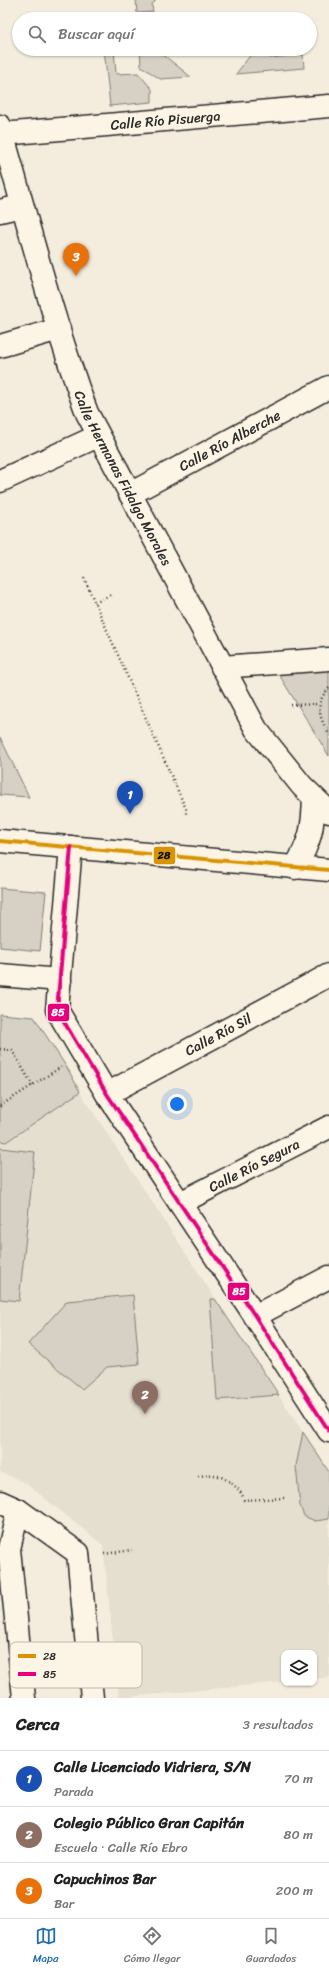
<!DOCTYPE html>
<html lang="es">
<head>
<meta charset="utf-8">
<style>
  :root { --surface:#fff; --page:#f6f6f6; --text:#222; --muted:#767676; --line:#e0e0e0; --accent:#1f6fb2 }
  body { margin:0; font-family:Sriracha,sans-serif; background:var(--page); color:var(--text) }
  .controls { position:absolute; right:12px; bottom:12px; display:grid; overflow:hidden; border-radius:8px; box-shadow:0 1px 3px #0004 }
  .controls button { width:36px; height:36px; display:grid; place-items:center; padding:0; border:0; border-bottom:1px solid var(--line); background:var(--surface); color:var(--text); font:20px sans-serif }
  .you { position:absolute; left:177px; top:1104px; width:14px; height:14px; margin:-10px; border:3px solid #fff; border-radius:50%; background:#1a73e8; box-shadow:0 0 0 6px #1a73e833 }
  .badge { display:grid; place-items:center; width:26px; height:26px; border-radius:50%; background:var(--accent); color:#fff; font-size:13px; font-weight:700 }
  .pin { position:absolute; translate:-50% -33px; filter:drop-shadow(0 1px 2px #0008) }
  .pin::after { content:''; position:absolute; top:21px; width:14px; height:12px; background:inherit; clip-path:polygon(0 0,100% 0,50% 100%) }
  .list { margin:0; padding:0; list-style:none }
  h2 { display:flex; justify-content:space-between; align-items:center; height:52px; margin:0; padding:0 16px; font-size:17px }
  h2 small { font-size:13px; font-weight:400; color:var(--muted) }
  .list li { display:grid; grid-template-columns:26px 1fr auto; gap:12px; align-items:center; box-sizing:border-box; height:56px; padding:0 16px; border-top:1px solid var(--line) }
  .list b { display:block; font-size:15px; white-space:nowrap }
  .list p { margin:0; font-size:13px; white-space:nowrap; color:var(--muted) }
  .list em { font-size:13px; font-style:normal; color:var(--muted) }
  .icon { flex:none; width:22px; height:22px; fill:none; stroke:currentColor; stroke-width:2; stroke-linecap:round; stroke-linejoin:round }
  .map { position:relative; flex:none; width:329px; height:1698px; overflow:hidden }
  .search { position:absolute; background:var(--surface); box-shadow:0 1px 3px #0004; left:12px; right:12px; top:12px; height:44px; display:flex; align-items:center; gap:10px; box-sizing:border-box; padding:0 14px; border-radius:22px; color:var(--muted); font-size:15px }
  .sheet { height:220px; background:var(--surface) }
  nav { display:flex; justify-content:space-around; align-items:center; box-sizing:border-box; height:56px; border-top:1px solid var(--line); background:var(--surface); font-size:11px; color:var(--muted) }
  nav a { display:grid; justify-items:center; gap:2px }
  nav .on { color:var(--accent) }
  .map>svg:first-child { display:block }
  .built { fill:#e5dfd0 }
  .green { fill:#d6d1c4; stroke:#807e78 }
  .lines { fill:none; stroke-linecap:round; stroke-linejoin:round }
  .pedestrian-casing { stroke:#2b2b2b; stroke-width:25 }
  .minor-casing { stroke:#2b2b2b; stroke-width:25 }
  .path { stroke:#2b2b2b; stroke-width:2.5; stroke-dasharray:1 3; stroke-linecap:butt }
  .pedestrian { stroke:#fcf5e5; stroke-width:22 }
  .minor { stroke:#fcf5e5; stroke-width:22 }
  .bus-1-casing { stroke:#fcf5e5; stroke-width:7 }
  .bus-2-casing { stroke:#fcf5e5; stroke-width:7 }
  .bus-1 { stroke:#d89406; stroke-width:4 }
  .bus-2 { stroke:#e5007d; stroke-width:4 }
  .labels { text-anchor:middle; stroke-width:3; stroke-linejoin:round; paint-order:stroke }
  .street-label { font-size:14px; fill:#2b2b2b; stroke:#fcf5e5 }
  .key { fill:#fcf5e5; stroke:#bdb8ad; stroke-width:1 }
  .key-label { font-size:11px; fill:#2b2b2b }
  .line-badge { stroke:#fcf5e5; stroke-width:1.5 }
  .badge-label { font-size:11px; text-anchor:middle; font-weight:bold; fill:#fff }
  .pale-badge-label { font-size:11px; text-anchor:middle; font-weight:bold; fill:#111 }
</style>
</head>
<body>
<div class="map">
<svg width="329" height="1698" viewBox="0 0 329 1698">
  <rect width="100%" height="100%" fill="#f4edde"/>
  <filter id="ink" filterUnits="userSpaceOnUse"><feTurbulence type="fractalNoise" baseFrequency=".025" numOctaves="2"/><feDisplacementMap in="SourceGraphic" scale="8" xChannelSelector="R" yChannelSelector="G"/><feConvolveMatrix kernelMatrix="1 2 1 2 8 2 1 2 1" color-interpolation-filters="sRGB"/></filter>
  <g filter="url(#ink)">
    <polygon class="built" points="80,1092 329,1472 329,1677 314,1679 314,1653 284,1653 284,1682 119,1698 103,1545 24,1482 0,1472 0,1141 6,1142"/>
    <g class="green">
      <polygon points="136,0 156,0 152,5 153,12 137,13"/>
      <polygon points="104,49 114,49 116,74 138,73 152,89 152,102 110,106"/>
      <polygon points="140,49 156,49 191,77 160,79 141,66"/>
      <polygon points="255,49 269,49 270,58 303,54 304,68 236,74"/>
      <polygon points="329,670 329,756 278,673"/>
      <polygon points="0,737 29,797 0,795"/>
      <polygon points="0,888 46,892 40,951 0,947"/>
      <polygon points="0,1014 34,1017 69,1071 80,1092 6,1142 0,1141"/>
      <polygon points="0,1148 35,1152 19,1301 0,1299"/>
      <polygon points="133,1295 139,1364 107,1367 82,1389 28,1344 67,1301"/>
      <polygon points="210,1299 215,1299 279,1395 217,1400"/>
      <polygon points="303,1432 329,1472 329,1519 315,1521 304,1516 300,1506 296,1466"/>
    </g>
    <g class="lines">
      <g class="pedestrian-casing">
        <polyline id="pedestrian" points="222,667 329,659"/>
      </g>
      <g class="minor-casing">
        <g id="minor">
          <path id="s1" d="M0 126C28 222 52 319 87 413L256 729 302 786 329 812"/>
          <path id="s2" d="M2 134 329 106"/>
          <polyline points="0,211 21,206"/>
          <polyline points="0,346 59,329"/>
          <polyline points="0,481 98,436"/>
          <path id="s3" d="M130 494 329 387"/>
          <polyline points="0,841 329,870"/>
          <polyline points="71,847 57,1010 107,1094 255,1316 329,1431"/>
          <path d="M295 868C311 840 313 829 314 798"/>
          <polyline points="0,975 60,980"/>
          <path id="s4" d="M107 1094 329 975"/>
          <path id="s5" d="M180 1203 329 1127"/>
          <polyline points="255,1316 329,1277"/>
          <polyline points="0,1502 18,1510 78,1553 92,1698"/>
          <polyline points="18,1510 9,1549 24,1698"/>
        </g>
      </g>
      <g class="path">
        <polyline points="84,578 186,809 186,816"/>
        <polyline points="95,603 112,594"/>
        <path d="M329 688C313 705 320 717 329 735"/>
        <polyline points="291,705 319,704"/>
        <polyline points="0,1049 12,1050 33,1086"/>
        <polyline points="0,1106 61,1067"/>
        <path d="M198 1476C203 1476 208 1474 213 1475 225 1476 242 1489 244 1500L285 1498"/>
        <polyline points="104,1554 132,1550"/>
      </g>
      <use href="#pedestrian" class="pedestrian"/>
      <use href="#minor" class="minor"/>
      <g class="bus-1-casing">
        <polyline id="bus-1" points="0,841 329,870"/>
      </g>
      <g class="bus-2-casing">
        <polyline id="bus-2" points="71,847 57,1010 107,1094 255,1316 329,1431"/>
      </g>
      <use href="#bus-1" class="bus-1"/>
      <use href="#bus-2" class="bus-2"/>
    </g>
  </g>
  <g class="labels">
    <g class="street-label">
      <text dy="5" stroke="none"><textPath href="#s2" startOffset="164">Calle Río Pisuerga</textPath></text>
      <text dy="5" stroke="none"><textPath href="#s3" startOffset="113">Calle Río Alberche</textPath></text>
      <text dy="5" stroke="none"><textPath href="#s1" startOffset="374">Calle Hermanas Fidalgo Morales</textPath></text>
      <text dy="5" stroke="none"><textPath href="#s4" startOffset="126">Calle Río Sil</textPath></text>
      <text dy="5" stroke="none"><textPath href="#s5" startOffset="83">Calle Río Segura</textPath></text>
    </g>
  </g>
  <rect x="10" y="1642" width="132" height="46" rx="6" class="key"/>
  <rect x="18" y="1654" width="18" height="4" fill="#d89406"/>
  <rect x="18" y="1672" width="18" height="4" fill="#e5007d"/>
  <g class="key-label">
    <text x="43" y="1660">28</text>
    <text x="43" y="1678">85</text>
  </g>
  <g class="line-badge">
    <rect x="153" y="846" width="23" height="19" rx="4" fill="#d89406"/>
    <rect x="47" y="1003" width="23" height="19" rx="4" fill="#e5007d"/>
    <rect x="227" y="1282" width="23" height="19" rx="4" fill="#e5007d"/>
  </g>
  <g class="badge-label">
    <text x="58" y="1016">85</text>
    <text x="239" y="1295">85</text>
  </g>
  <g class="pale-badge-label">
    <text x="164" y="859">28</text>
  </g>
</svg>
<div class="controls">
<button><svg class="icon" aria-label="layers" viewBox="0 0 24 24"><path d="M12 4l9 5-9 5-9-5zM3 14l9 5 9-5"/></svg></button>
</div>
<div class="you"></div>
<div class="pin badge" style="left:130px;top:814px;background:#1a4fb4">1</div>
<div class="pin badge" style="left:145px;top:1414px;background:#8d6e63">2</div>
<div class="pin badge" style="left:76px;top:276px;background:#e8710a">3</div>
<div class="search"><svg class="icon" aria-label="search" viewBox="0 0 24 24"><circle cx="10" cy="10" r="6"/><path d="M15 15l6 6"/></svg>Buscar aquí</div>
</div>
<section class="sheet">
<h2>Cerca<small>3 resultados</small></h2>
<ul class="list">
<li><span class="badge" style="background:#1a4fb4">1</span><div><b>Calle Licenciado Vidriera, S/N</b><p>Parada</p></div><em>70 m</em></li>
<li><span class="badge" style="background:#8d6e63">2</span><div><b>Colegio Público Gran Capitán</b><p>Escuela · Calle Río Ebro</p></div><em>80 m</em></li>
<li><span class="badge" style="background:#e8710a">3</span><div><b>Capuchinos Bar</b><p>Bar</p></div><em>200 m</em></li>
</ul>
</section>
<nav>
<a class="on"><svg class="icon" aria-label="map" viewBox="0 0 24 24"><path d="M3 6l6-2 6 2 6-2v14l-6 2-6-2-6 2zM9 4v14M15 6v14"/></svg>Mapa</a>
<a><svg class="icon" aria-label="directions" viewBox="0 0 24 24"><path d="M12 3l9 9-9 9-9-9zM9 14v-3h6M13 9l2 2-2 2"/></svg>Cómo llegar</a>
<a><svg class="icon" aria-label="saved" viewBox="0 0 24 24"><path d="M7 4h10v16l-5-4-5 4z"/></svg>Guardados</a>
</nav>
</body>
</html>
